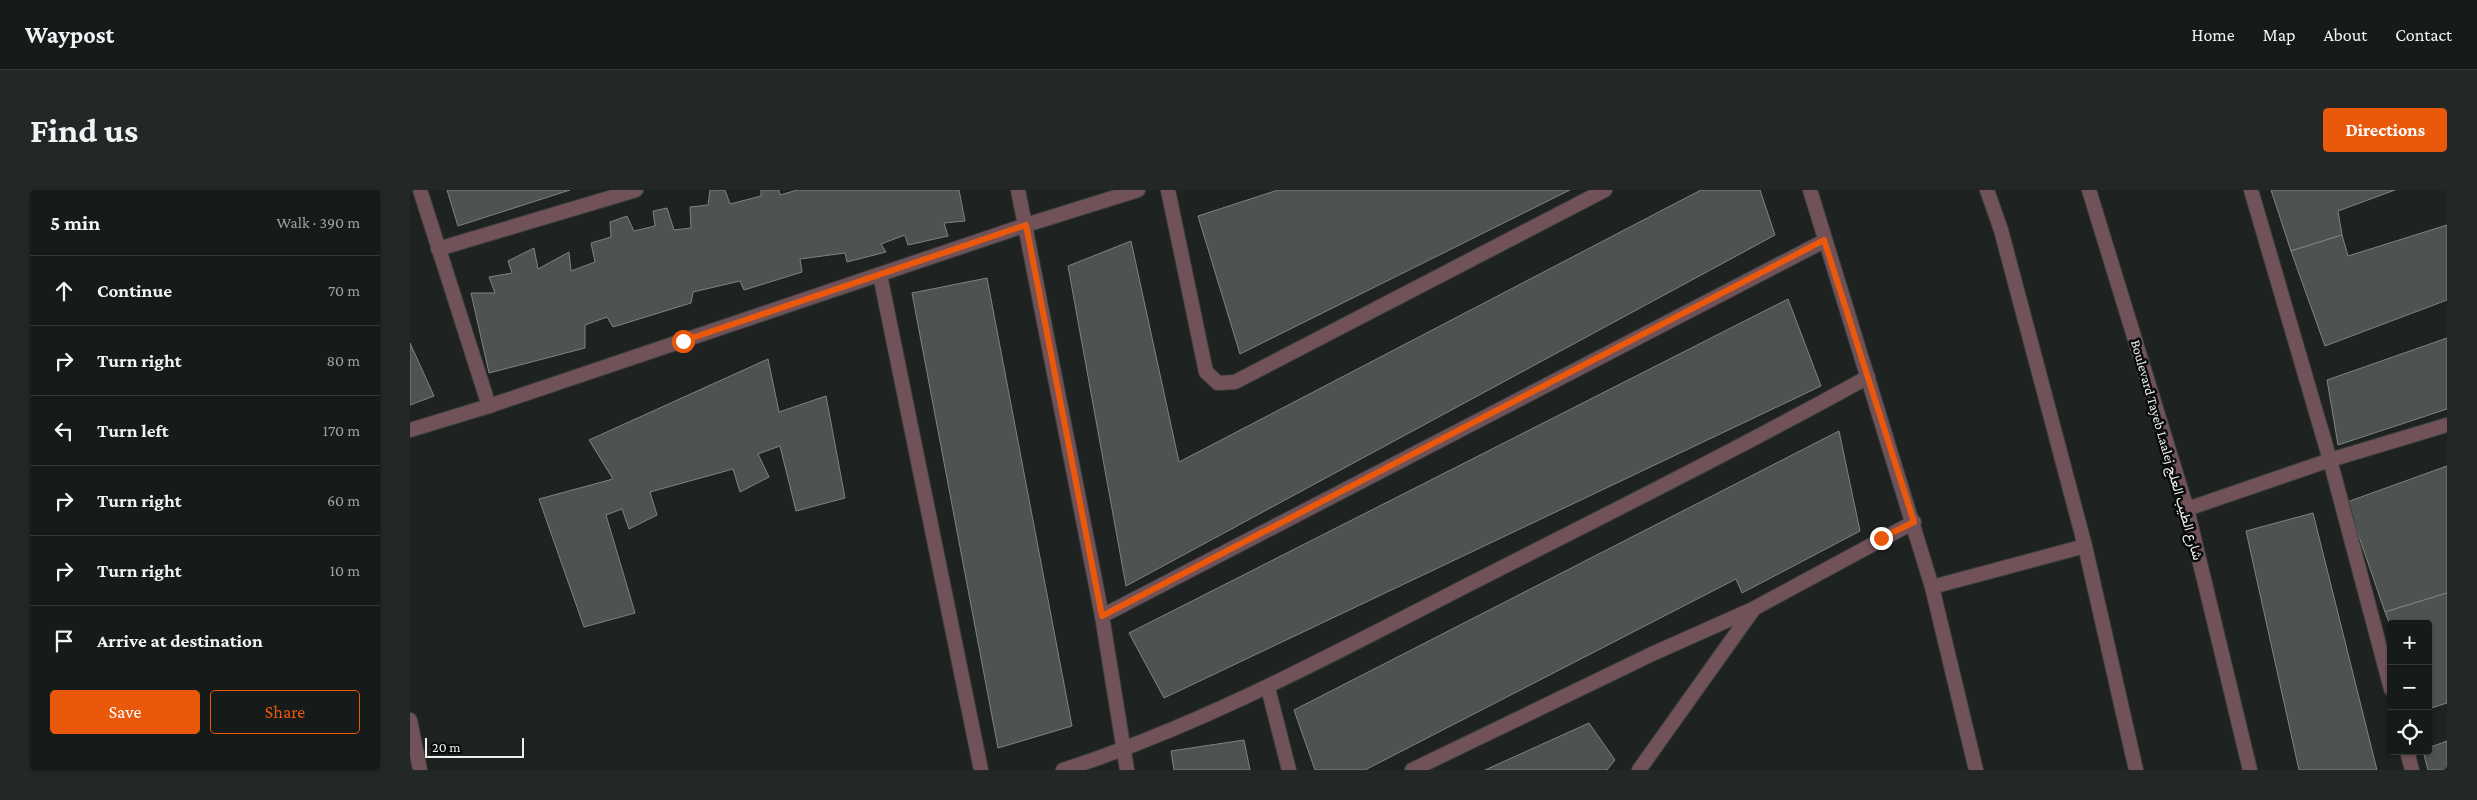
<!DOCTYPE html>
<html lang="en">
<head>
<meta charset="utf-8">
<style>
  :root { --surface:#161a18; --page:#232725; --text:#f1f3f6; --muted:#9ea1a2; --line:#353837; --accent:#ea580c }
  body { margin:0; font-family:"Crimson Pro",Vazirmatn,serif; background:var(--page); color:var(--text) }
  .controls { position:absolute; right:15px; bottom:15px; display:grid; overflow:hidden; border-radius:5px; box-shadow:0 1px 4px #0004 }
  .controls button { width:45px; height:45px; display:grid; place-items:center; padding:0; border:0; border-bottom:1px solid var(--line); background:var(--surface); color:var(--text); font:25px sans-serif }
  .scale { position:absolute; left:15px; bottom:12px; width:99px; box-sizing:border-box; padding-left:5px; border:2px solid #eef1f0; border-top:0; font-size:14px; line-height:18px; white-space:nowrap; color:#eef1f0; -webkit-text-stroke:4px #090b0a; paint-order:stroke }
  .stop { position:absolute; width:15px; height:15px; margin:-11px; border:4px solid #ea580c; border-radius:50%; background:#fff }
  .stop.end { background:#ea580c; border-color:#fff; box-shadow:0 1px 5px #0008 }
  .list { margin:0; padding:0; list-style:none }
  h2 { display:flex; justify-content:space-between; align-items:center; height:65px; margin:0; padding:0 20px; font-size:21px }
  h2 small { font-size:16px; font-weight:400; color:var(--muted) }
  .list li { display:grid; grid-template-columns:32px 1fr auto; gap:15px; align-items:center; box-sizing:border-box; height:70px; padding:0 20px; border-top:1px solid var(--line) }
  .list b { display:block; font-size:19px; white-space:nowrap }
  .list em { font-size:16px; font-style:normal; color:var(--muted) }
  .actions { display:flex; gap:10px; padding:15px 20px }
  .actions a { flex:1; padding:11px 0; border:1px solid var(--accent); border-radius:5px; text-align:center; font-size:18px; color:var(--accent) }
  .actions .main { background:var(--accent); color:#fff }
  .icon { flex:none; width:28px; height:28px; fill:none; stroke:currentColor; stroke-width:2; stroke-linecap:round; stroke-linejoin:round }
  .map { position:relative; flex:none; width:2037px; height:580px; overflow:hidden; border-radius:5px }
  header { display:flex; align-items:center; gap:30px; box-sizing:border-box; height:70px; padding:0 25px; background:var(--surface); border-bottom:1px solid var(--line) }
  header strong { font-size:24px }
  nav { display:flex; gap:28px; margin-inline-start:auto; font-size:18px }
  .intro { display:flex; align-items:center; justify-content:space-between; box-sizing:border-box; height:120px; padding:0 30px }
  h1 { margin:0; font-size:35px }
  .button { padding:12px 22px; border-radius:5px; background:var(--accent); color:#fff; font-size:18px; font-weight:700 }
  main { display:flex; gap:30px; padding:0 30px }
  aside { flex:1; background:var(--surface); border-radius:5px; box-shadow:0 1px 4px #0004 }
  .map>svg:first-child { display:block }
  .building { fill:#4e5251; stroke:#7f8482 }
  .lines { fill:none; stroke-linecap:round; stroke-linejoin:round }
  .minor-casing { stroke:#3b3f3d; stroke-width:16 }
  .minor { stroke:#715258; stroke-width:14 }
  .route { stroke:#ea580c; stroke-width:6 }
  .labels { text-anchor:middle; stroke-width:5; stroke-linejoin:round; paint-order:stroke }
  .street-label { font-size:14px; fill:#eef1f0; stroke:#090b0a }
</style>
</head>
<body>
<header>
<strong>Waypost</strong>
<nav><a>Home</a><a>Map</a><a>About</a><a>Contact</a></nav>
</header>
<div class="intro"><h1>Find us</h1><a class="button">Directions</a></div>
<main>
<aside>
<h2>5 min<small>Walk · 390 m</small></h2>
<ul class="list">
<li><svg class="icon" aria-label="ahead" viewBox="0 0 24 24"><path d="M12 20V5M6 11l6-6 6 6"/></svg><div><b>Continue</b></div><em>70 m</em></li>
<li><svg class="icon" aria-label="right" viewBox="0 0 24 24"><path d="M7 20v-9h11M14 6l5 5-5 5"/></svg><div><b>Turn right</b></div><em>80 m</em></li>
<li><svg class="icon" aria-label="left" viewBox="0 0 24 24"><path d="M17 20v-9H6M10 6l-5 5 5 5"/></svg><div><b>Turn left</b></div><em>170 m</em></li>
<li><svg class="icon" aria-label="right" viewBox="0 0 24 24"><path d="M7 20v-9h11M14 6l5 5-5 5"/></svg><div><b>Turn right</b></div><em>60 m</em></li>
<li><svg class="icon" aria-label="right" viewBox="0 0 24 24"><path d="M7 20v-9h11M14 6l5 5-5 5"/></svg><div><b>Turn right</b></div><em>10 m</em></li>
<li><svg class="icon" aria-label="arrive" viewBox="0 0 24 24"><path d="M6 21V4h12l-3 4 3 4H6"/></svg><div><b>Arrive at destination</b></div></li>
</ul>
<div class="actions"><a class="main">Save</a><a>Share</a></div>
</aside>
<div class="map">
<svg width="2037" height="580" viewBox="0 0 2037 580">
  <rect width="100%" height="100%" fill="#1e2220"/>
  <g class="building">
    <polygon points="37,0 160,0 48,36"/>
    <polygon points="300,0 315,0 320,14 351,6 351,0 369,0 370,5 387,0 549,0 555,31 534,33 538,46 498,55 495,45 471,54 476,62 437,72 435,63 390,69 392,82 334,100 330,91 283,102 281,113 203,137 197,127 175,135 175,158 79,183 61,103 85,103 79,87 102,83 98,71 124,58 128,79 159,62 161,81 185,72 181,53 201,47 200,32 217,26 224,41 245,36 243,21 257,18 264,40 281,38 280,17 298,15"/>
    <polygon points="868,0 1160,0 830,164 788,26"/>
    <polygon points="1291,0 1350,0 1365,45 716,396 658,76 721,51 769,272"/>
    <polygon points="1861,0 1985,0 1928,21 1932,45 1881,61"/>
    <polygon points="2037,35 2037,110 1915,156 1881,61 1932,45 1938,66"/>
    <polygon points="577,88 662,536 588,558 502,103"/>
    <polygon points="1378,109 1411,196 754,508 719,443"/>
    <polygon points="2037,148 2037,219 1928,255 1917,190"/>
    <polygon points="0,153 24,206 0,215"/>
    <polygon points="358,169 369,222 416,206 435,308 386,321 370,256 348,264 359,287 330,302 323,279 240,302 247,325 219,339 212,319 196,325 225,423 174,437 129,309 203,289 179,250"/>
    <polygon points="1429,241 1450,341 1332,403 1326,389 955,580 905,580 884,520"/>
    <polygon points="2037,276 2037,403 1975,422 1937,312"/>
    <polygon points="1903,323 1967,580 1889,580 1836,341"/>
    <polygon points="2037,403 2037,513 2018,519 2018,434 1981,434 1981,437 1975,422"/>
    <polygon points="1179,533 1205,570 1197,580 1075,580"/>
    <polygon points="834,550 840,580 764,580 761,561"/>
    <polygon points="2037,551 2037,580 2018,580 2013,561 2018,561 2018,558"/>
  </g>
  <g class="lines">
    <g class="minor-casing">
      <g id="minor">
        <polyline points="10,0 79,216"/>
        <polyline points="608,0 692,426 717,580"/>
        <polyline points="758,0 796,182 808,193 825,192 1195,0"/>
        <polyline points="1400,0 1522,397"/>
        <polyline points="1577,0 1591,40 1675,356 1726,580"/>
        <polyline points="1679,0 1777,319 1840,580"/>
        <polyline points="1841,0 1920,270 1981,499"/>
        <polyline points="28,59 226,0"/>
        <polyline points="470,85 571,580"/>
        <polyline points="0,240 79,216 616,35 728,0"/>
        <polyline points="1777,319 1920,270 2037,235"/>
        <polyline points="692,426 1414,51"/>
        <polyline points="858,498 879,580"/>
        <polyline points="0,530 10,580"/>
        <polyline points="1997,561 2002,580"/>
        <path d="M653 580C792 535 921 465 1050 399 1187 329 1324 261 1458 187"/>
        <polyline points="1002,580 1242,464 1343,419 1504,332"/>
        <polyline points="1229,580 1343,420"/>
        <polyline points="1566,580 1522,397 1675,356"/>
      </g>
    </g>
    <use href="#minor" class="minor"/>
  </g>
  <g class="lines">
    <polyline class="route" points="273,151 616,35 692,426 1414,50 1504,332 1471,348"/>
  </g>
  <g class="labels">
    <g class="street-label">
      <text transform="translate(1757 260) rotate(74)" y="5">Boulevard Tayeb Laalej شارع الطيب العلج</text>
    </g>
  </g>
</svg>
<div class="controls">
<button>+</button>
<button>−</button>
<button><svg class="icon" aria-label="locate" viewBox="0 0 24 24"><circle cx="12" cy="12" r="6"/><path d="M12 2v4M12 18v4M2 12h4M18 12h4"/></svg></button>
</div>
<div class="scale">20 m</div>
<div class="stop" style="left:273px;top:151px"></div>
<div class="stop end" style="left:1471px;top:348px"></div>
</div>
</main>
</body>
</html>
